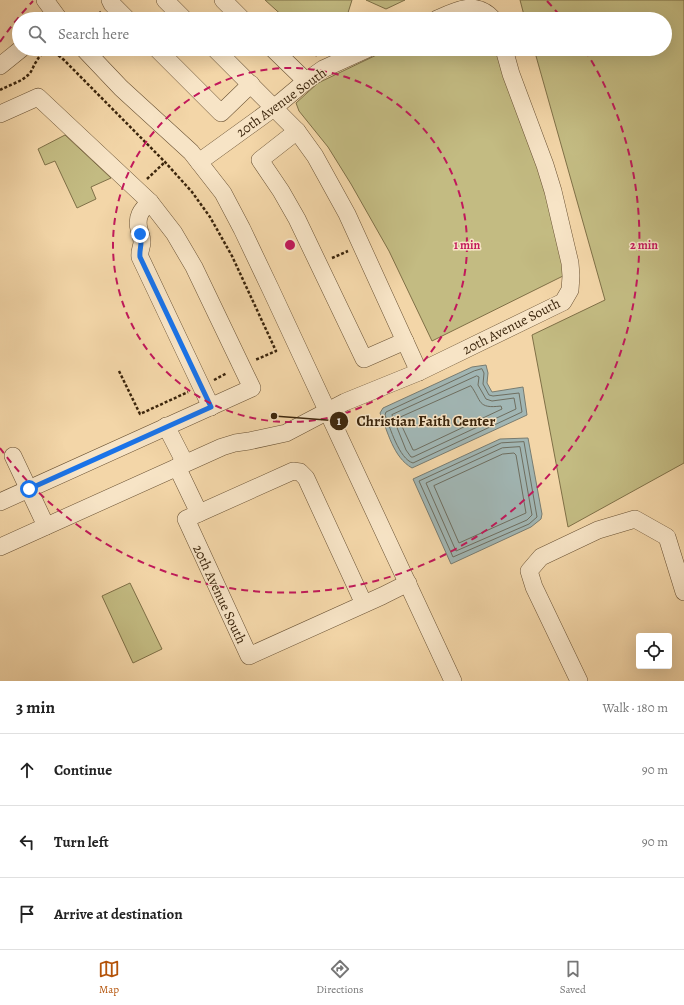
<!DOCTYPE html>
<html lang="en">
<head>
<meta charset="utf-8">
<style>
  :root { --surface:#fff; --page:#f6f6f6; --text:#222; --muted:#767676; --line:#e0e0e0; --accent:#b45309 }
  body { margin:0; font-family:Alegreya,serif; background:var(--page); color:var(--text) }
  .controls { position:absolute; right:12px; bottom:12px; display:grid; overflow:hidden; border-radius:4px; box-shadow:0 4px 16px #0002 }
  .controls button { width:36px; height:36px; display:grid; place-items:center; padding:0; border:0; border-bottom:1px solid var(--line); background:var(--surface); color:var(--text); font:20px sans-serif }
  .stop { position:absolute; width:12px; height:12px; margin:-9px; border:3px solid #1a73e8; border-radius:50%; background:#fff }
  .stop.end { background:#1a73e8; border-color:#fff; box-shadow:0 1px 4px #0008 }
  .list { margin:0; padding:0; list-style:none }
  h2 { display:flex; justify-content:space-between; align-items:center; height:52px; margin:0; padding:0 16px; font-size:17px }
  h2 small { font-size:13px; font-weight:400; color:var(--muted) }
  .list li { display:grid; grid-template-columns:26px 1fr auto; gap:12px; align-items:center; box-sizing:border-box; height:72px; padding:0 16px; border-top:1px solid var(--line) }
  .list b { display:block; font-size:15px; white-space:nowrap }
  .list em { font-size:13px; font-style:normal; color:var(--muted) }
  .icon { flex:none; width:22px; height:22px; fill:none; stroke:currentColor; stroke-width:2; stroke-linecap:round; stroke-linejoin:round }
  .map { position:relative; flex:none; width:684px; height:681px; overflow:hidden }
  .search { position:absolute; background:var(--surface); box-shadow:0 4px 16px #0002; left:12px; right:12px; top:12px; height:44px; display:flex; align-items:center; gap:10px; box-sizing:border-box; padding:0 14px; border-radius:22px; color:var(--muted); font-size:15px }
  .sheet { height:268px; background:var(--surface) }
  nav { display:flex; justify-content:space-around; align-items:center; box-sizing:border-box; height:56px; border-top:1px solid var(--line); background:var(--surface); font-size:11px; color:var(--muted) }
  nav a { display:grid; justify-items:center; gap:2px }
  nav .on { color:var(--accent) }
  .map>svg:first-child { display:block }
  .green { fill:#c3bb82; stroke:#7f7047 }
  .water { fill:#a1b6b4; stroke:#787c71 }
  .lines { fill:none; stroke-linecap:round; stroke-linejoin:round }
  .shore { stroke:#6e6e60; stroke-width:1 }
  .minor-casing { stroke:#695133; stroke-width:18 }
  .path { stroke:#3b250c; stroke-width:2.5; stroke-dasharray:3 2; stroke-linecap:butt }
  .minor { stroke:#f7e4c6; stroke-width:17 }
  .route { stroke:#1a73e8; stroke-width:5 }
  .ring { fill:none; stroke:#c2185b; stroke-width:2; stroke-dasharray:7 5 }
  .labels { text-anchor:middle; stroke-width:3; stroke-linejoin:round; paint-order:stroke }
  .street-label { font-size:14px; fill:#3b250c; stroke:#f7e4c6 }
  .centre { fill:#c2185b; stroke:#f7e4c6; stroke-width:2 }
  .ring-label { font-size:12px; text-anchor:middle; font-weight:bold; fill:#c2185b; stroke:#f7e4c6; stroke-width:3; stroke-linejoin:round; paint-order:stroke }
  .leader { fill:none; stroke:#3b250c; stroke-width:1.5 }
  .callout-dot { fill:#3b250c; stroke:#f7e4c6; stroke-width:1.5 }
  .mark-label { font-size:12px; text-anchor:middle; font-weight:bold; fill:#fff }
  .callout-label { font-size:15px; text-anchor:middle; font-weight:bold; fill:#3b250c; stroke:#f7e4c6; stroke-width:3; stroke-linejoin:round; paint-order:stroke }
</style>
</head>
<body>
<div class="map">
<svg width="684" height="681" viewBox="0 0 684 681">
  <rect width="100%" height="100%" fill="#f3d6a8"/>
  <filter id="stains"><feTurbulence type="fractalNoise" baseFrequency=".005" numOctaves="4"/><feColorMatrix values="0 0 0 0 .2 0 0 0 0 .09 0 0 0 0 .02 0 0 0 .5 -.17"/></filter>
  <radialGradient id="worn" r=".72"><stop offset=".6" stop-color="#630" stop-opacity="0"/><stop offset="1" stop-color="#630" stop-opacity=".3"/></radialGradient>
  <g class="green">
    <polygon points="265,0 352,0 346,19 286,19"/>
    <polygon points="366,0 405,0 386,9"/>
    <polygon points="520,0 684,0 684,463 568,527 532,335 605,300 534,49 665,49 665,19 525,19"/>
    <polygon points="389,49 500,49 537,160 567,274 432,341 389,251 351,184 328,147 299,111 296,103 318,83"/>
    <polygon points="65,135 111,178 91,187 96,199 77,208 55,161 45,165 38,149"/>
    <polygon points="130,583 162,649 133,663 102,596"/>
  </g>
  <g class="water">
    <path d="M486 365 488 373 487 383 492 392 523 387 527 415 412 468C393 457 388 432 380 413L383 408 472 367Z"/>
    <polygon points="528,438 542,514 541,519 531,527 451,564 413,479 500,439"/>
  </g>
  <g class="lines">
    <g class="shore">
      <path d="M482 369 484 373 483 384 489 395 493 396 519 393 522 412 413 463C399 459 390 427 385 415L386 412 474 371Z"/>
      <polygon points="477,376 479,377 478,385 486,399 492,401 514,398 516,409 413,457 411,457 406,450 392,415"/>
      <path d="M471 386C482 401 477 409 501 406L502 409 415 450H413L399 420V418Z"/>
      <polygon points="524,442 537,517 529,524 453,557 419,481 501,443"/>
      <polygon points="520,447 532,515 527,520 456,551 426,483 502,448"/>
      <polygon points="503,454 514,453 516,455 526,513 459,543 434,486"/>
    </g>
    <g class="minor-casing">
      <g id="minor">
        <polyline points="45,0 59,19"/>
        <polyline points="110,0 112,4 127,19"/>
        <polyline points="165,0 184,19"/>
        <polyline points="223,0 242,19"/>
        <path d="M437 19C457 10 476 0 493 19"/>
        <polyline points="84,49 121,88 191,152 223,193 242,229 271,290 453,681"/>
        <polyline points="157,49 221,113 251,84"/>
        <polyline points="215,49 297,131 315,156 347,214 419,372"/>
        <polyline points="273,49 306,81"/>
        <polyline points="0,66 21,49"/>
        <polyline points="0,114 38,97 150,202 174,233 194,267 252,388 0,502"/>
        <polyline points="297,131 260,160 281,191 297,219 364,359 405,341"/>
        <polyline points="199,162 275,107 306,81 323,69 367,49"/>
        <path d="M150 202C141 210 136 217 139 229 140 233 142 237 142 242 142 247 139 251 140 257L211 407"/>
        <polyline points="166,426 185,463"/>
        <polyline points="13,456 46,526"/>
        <polyline points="177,467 199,513"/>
        <polyline points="0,547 222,447 235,443 249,441 286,433 345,402 419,372 563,302 570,290 571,276 570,263 553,191 545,165 511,74 504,49"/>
        <polyline points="364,604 306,478 300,472 293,471 186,519 249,656 382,596 408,583"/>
        <polyline points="579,681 534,587 529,571 541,557 598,530 635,519 667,537 684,592"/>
      </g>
    </g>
    <g class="path">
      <polyline points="92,19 101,12"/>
      <polyline points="317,56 315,51 318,49"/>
      <path d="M0 90C9 85 21 82 28 75 32 72 33 66 36 62 44 47 53 50 64 60L165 162 192 192 210 217 232 256 276 351 255 360"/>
      <polyline points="147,179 165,162"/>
      <polyline points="332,258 348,251"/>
      <polyline points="119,371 140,414 188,392"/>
      <polyline points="214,380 227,373"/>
    </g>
    <use href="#minor" class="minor"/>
  </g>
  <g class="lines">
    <path class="route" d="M29 489 211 407 140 257C139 249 143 243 140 234"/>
  </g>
  <g class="ring">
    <circle cx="290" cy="245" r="177"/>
    <path d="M0 42A354 354 0 0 1 33 1M547 1A354 354 0 0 1 561 17M585 50A354 354 0 0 1 0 448"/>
  </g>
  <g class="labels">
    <g class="street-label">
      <text transform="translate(281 102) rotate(-36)" y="5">20th Avenue South</text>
      <text transform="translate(511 326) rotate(-27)" y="5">20th Avenue South</text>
      <text transform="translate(220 594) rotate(65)" y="5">20th Avenue South</text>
    </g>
  </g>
  <circle cx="290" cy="245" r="6" class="centre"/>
  <g class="ring-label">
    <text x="467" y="249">1 min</text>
    <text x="644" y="249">2 min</text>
  </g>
  <path class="leader" d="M274 416L339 421"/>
  <g class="callout-dot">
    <circle cx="274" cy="416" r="4"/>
    <circle cx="339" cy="421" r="10"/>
  </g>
  <g class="mark-label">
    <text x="339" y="425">1</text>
  </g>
  <g class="callout-label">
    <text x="426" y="426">Christian Faith Center</text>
  </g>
  <rect width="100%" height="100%" filter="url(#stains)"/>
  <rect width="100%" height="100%" fill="url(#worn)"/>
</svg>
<div class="controls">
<button><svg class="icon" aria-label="locate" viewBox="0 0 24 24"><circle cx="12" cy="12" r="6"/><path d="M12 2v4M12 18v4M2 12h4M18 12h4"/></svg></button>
</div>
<div class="stop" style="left:29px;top:489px"></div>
<div class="stop end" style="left:140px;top:234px"></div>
<div class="search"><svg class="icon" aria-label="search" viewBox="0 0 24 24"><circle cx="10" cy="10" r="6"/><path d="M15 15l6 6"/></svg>Search here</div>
</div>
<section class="sheet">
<h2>3 min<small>Walk · 180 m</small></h2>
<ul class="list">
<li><svg class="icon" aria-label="ahead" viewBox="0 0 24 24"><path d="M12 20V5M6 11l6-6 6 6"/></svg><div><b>Continue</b></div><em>90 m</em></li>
<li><svg class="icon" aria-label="left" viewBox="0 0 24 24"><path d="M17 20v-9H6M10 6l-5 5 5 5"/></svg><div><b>Turn left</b></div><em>90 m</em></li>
<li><svg class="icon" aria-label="arrive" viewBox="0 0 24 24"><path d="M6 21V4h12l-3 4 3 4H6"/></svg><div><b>Arrive at destination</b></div></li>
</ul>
</section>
<nav>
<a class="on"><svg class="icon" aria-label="map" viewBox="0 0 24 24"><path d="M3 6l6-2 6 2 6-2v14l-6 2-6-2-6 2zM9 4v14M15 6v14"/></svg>Map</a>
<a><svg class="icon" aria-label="directions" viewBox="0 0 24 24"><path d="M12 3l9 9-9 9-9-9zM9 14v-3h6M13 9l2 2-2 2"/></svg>Directions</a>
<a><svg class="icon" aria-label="saved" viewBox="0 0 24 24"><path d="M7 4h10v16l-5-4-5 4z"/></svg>Saved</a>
</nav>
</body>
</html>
